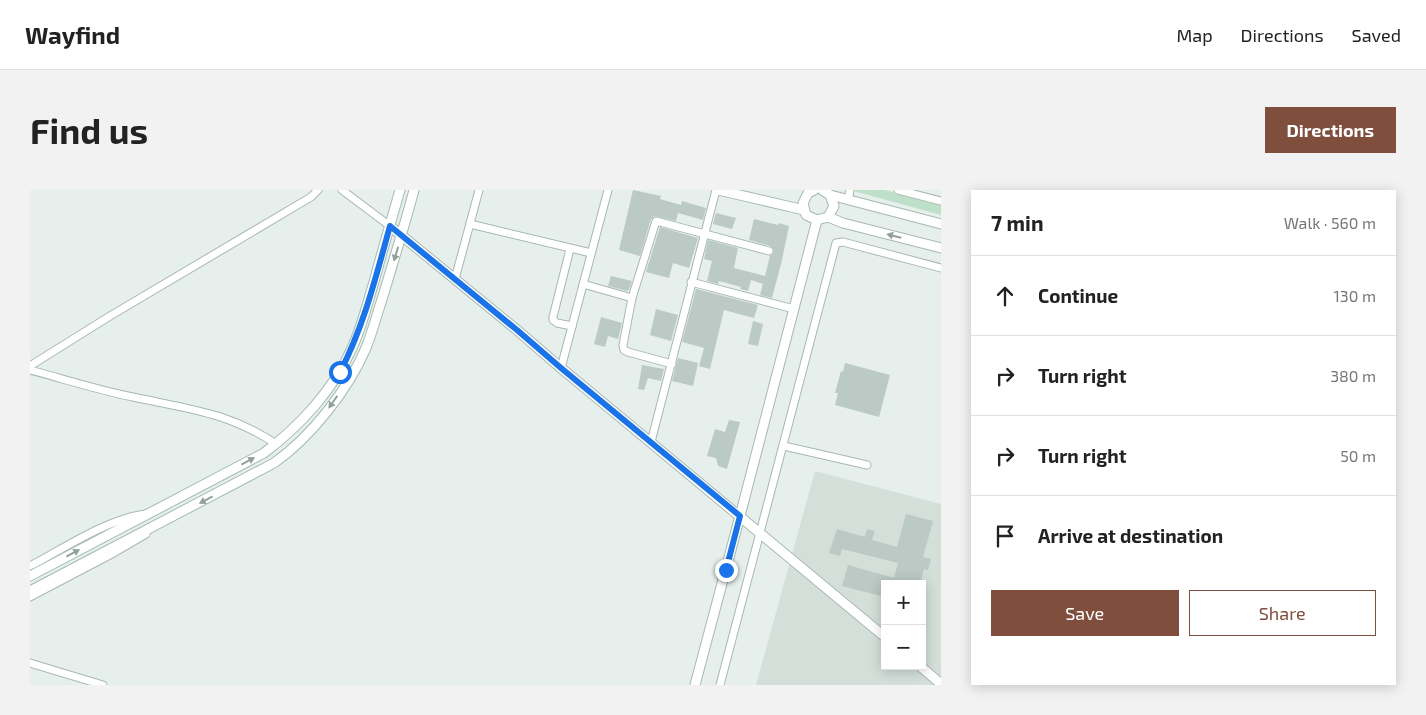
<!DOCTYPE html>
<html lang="en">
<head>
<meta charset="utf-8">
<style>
  :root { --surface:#fff; --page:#f2f2f2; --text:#222; --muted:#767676; --line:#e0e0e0; --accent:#804e3d }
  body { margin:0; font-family:"Exo 2",sans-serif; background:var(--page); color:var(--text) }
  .controls { position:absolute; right:15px; bottom:15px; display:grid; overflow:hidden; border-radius:0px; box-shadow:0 2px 12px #0003 }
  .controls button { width:45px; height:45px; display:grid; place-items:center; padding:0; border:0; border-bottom:1px solid var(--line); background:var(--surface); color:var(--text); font:25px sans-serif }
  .stop { position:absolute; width:15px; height:15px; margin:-11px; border:4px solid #1a73e8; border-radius:50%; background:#fff }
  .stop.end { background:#1a73e8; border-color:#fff; box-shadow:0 1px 5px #0008 }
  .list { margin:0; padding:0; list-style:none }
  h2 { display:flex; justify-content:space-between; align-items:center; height:65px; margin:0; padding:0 20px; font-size:21px }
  h2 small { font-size:16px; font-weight:400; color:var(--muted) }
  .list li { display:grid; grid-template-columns:32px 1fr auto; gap:15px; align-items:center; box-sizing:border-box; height:80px; padding:0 20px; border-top:1px solid var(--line) }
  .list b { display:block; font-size:19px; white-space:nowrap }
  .list em { font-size:16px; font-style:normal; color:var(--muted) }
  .actions { display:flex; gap:10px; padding:15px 20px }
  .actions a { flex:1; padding:11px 0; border:1px solid var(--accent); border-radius:0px; text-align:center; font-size:18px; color:var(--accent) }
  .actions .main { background:var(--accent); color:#fff }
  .icon { flex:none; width:28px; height:28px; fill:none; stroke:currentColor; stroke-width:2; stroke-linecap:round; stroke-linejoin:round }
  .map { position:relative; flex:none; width:911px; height:495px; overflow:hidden; border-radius:0px }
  header { display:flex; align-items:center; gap:30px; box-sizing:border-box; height:70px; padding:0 25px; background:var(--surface); border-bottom:1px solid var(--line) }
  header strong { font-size:24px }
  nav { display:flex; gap:28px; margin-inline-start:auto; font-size:18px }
  .intro { display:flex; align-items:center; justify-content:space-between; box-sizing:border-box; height:120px; padding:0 30px }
  h1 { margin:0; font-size:35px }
  .button { padding:12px 22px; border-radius:0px; background:var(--accent); color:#fff; font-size:18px; font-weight:700 }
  main { display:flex; gap:30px; padding:0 30px }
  aside { flex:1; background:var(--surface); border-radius:0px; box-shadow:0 2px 12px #0003 }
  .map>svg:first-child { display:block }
  .built { fill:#d4dfda; fill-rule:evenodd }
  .green { fill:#bfe0c8 }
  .building { fill:#bbcac4 }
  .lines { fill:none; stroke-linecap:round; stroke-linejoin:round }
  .minor-casing { stroke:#a8b8b2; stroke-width:9 }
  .tertiary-casing { stroke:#a8b8b2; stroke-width:11 }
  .secondary-casing { stroke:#a4bbb3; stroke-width:11 }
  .minor { stroke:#fff; stroke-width:7 }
  .tertiary { stroke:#fff; stroke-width:9 }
  .secondary { stroke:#fff; stroke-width:9 }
  .oneway { fill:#92a09c }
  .route { stroke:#1a73e8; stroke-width:6 }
</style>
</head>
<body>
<header>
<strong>Wayfind</strong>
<nav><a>Map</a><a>Directions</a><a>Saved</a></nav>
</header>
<div class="intro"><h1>Find us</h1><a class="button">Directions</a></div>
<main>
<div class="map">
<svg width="911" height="495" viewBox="0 0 911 495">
  <rect width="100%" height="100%" fill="#e6efeb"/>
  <path class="built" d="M785 281 911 314V495H726ZM855 394H892V476H855Z"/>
  <polygon class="green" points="820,0 855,0 911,15 911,25"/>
  <g class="building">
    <polygon points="603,0 631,6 630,9 651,15 652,11 676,18 673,30 648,23 646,31 624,26 621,29 610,66 589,60"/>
    <polygon points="686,23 706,28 702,39 683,34"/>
    <polygon points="724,29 748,35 749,33 759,36 752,70 742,108 730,105 733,94 721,90 718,101 710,99 711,97 689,91 688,94 677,91 682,71 674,69 678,50 708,58 704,78 735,86 740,66 743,64 744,60 740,56 719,50"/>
    <polygon points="630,37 668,48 659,78 643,73 639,88 616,82"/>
    <polygon points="581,86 602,91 599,100 597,101 578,96"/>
    <polygon points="666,99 728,115 724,128 694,120 680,179 669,176 674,158 652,152"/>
    <polygon points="626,119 648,125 641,151 620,145"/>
    <polygon points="571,127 592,133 588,149 578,146 575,157 564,154"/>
    <polygon points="723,131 733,134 728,156 718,154"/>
    <polygon points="648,168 668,173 663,196 642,191"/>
    <polygon points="815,173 860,185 849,227 805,215 808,203 805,203 811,181 813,182"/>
    <polygon points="612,175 634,179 631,191 618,188 614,200 608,199"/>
    <polygon points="699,230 710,232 697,279 688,276 686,268 677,266 685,239 695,242"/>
    <polygon points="876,324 903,331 893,367 901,369 898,380 894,379 890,394 855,394 855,407 812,396 818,375 864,388 868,373 812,359 810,366 799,363 807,339 835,347 837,339 845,341 842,350 867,357"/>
  </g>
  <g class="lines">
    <g class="minor-casing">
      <g id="minor">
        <polyline points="312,0 360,36"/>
        <polyline points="868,0 911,11"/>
        <polyline points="818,10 820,0"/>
        <polyline points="440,34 561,63"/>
        <polyline points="540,59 523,127 523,130 527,133 542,136"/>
        <polyline points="425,89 449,0"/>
        <polyline points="661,92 764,119"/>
        <polyline points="553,94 602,108"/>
        <polyline points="642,174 598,162 594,160 593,155 602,108 626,31 739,61"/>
        <polyline points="0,176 80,126 281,7 288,0"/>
        <polyline points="531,178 578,0"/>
        <path d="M0 180C34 189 68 200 103 207 158 219 198 222 246 254"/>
        <polyline points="621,252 686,0"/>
        <polyline points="754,256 837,275"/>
        <path d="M0 376C35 358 75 330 115 324"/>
        <polyline points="0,407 80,365 116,344"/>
        <polyline points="0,473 73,495"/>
        <polyline points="690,495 806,53 813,52 911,78"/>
      </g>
    </g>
    <g class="tertiary-casing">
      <g id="tertiary">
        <polyline points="800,5 911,34"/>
        <polyline points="798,27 813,33 911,58"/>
        <polyline points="360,36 487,140 531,178 855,447"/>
        <polyline points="890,476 911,494"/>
        <polyline points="665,495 710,326 787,30"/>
      </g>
    </g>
    <g class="secondary-casing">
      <g id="secondary">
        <polyline points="688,0 774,20"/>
        <polyline points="784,0 778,3 773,13 776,25 787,30 798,27 804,16 800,5 792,0"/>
        <path d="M0 386 234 263C270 236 304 199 322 158 332 137 337 114 344 92 352 62 361 31 370 0"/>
        <path d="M0 401 244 273C281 247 318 200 336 158 343 140 348 121 354 103 364 69 375 34 384 0"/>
      </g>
    </g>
    <use href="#minor" class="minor"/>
    <use href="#tertiary" class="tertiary"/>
    <use href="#secondary" class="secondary"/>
  </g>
  <defs><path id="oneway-solid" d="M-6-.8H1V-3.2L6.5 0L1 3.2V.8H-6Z" transform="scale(1.25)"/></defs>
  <g class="oneway">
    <use href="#oneway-solid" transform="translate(864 46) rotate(-166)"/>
    <use href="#oneway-solid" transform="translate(366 64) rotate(107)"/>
    <use href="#oneway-solid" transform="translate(303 212) rotate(125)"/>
    <use href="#oneway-solid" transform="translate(218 271) rotate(-28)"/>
    <use href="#oneway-solid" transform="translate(176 310) rotate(152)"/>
    <use href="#oneway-solid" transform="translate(43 363) rotate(-28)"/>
  </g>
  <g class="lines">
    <path class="route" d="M310 182C334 136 346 86 360 36L487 140 531 178 710 326 696 380"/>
  </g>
</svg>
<div class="controls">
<button>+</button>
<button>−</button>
</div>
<div class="stop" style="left:310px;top:182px"></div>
<div class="stop end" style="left:696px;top:380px"></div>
</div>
<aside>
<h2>7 min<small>Walk · 560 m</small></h2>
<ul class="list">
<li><svg class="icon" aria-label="ahead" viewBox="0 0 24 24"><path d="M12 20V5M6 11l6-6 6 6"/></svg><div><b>Continue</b></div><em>130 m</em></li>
<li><svg class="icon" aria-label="right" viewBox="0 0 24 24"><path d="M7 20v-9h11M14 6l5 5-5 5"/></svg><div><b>Turn right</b></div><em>380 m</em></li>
<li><svg class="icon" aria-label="right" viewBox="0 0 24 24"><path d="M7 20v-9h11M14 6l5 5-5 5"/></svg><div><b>Turn right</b></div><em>50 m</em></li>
<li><svg class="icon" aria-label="arrive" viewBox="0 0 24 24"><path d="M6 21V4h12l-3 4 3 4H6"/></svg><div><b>Arrive at destination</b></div></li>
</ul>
<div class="actions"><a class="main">Save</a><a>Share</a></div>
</aside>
</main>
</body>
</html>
